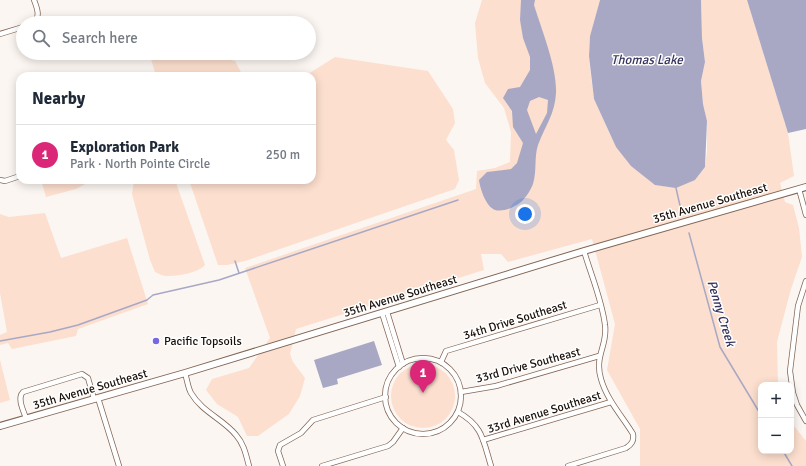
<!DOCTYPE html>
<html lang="en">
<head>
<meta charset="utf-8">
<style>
  :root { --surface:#fff; --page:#f6f6f7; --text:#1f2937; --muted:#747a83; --line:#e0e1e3; --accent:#db2777 }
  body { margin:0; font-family:Signika,sans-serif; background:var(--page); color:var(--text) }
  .controls { position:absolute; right:12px; bottom:12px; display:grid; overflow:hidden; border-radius:8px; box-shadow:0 2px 10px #0003 }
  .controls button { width:36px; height:36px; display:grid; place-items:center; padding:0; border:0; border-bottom:1px solid var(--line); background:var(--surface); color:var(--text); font:20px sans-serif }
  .you { position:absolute; left:525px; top:214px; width:14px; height:14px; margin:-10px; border:3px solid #fff; border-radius:50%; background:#1a73e8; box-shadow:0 0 0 6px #1a73e833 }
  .badge { display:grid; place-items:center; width:26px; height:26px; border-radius:50%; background:var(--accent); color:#fff; font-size:13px; font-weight:700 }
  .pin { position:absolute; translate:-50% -33px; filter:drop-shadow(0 1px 2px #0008) }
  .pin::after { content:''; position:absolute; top:21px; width:14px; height:12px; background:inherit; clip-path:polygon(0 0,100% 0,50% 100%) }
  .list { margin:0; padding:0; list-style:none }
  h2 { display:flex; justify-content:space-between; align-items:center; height:52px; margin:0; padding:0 16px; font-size:17px }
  h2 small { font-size:13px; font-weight:400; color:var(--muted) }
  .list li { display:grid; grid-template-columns:26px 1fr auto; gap:12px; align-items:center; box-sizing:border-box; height:60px; padding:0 16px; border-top:1px solid var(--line) }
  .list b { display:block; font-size:15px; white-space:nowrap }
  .list p { margin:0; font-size:13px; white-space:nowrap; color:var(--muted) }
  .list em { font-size:13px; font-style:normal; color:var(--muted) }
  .icon { flex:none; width:22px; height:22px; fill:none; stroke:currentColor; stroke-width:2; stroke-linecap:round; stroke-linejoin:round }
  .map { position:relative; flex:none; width:806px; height:466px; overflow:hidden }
  .search { position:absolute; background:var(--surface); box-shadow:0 2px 10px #0003; left:16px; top:16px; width:300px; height:44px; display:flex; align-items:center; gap:10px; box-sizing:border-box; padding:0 14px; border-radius:22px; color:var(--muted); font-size:15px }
  .panel { position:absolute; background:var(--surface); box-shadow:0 2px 10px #0003; left:16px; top:72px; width:300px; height:112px; border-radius:12px }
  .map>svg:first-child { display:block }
  .green { fill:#fcdfce }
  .water { fill:#a8a8c5; fill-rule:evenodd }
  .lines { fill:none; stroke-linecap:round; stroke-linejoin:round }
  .stream { stroke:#a8a8c5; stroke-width:1.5 }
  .street-casing { stroke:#806656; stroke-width:6 }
  .secondary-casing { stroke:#806656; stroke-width:8 }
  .street { stroke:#fff; stroke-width:4.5 }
  .secondary { stroke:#fff; stroke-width:6 }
  .poi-dot { fill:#7867e2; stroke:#fff; stroke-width:1.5 }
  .labels { text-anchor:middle; stroke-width:3; stroke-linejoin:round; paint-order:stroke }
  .street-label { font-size:12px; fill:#1a100a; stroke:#fff }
  .poi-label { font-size:12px; fill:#1a100a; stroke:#fff; text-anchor:start }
  .water-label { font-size:13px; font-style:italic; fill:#36335d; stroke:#fff }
</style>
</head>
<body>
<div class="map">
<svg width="806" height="466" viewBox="0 0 806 466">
  <rect width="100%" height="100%" fill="#fcf6f2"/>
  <g class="green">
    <polygon points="482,0 600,0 590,36 589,56 591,77 594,99 616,147 695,180 705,167 707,152 707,121 703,104 701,81 705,62 702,38 701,0 747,0 788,133 794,176 780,183 785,202 793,205 799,228 802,257 791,289 777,342 778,385 761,385 761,451 791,451 791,422 806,441 806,466 640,466 640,429 607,370 615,324 592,239 508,262 501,254 481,254 484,270 296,329 290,354 293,362 305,378 300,396 289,414 258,436 247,436 238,417 217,404 206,390 212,379 249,368 270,338 245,268 476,189 477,171 495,168 510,162 511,132 504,108 485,83 478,58 475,23"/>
    <polygon points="154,53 204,53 235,61 243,76 156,76 151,59"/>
    <polygon points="335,57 428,71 453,109 455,123 446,140 454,150 459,180 455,189 245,261 227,265 218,265 189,180 312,180 312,76 305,76"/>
    <polygon points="41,180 93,180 76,189 46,197"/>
    <path d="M134 180H175L205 265C198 273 178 276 167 276 163 276 159 274 155 272L150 260 132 194Z"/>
    <polygon points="45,213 61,258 127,238 148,304 78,329 76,336 12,349 8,343 0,345 0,335 7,332 0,293 0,214 9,217"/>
    <polygon points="0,360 10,400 0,403"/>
    <circle cx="423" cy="396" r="32"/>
  </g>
  <g class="water">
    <path d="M521 0H535L534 5C542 31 557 67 556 93 555 114 545 126 538 145 534 157 537 171 533 184 531 189 527 196 523 200 518 206 501 214 493 209 485 204 480 188 479 180L487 172 511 169 517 163 523 143 513 127 512 111 503 98 508 89 520 87 530 70V57L523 38 520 20ZM539 97 548 100 547 113 536 134 527 110 530 101Z"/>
    <polygon points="600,0 701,0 702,38 705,62 701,81 703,104 707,121 705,167 695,180 676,188 655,185 631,166 616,147 594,99 589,56 590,36"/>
    <polygon points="747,0 806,0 806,129 788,133"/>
    <polygon points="374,341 382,365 337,379 338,384 323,388 314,360"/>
  </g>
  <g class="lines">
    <g class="stream">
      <polyline points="676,188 681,210"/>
      <polyline points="689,233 720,347 761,415"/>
      <polyline points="235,261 239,273"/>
      <polyline points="0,341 50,332 78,325 147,300 153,295 219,280 458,200"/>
      <polyline points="783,451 792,466"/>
    </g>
    <g class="street-casing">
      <g id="street">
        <path d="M33 23C41 17 37 8 34 0"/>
        <polyline points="0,34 23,27"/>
        <polyline points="0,180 5,181 20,176"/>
        <polyline points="799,189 806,215"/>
        <polyline points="806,281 798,306 790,371 793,393 797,405 806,421"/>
        <polyline points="387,312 403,364"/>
        <polyline points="382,313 399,367"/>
        <circle cx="423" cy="396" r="38"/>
        <polyline points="441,362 446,351 600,305"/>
        <path d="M185 373C187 379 188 388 191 393 202 412 223 419 236 435 244 444 246 455 249 466"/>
        <polyline points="461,392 496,386 599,356"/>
        <polyline points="98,398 119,466"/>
        <path d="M458 412C483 426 483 440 491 466"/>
        <path d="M26 418C23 410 17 398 23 392L82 374 88 378 94 399"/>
        <polyline points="483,440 611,402"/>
        <polyline points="283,466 278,451 280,445 301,433 313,420 386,397"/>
        <polyline points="322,466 388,446 393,442 403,428"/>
        <path d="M568 466 626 448C632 444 634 441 633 434 622 416 607 400 601 379 594 356 608 345 605 325 602 300 591 275 584 251"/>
      </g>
    </g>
    <g class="secondary-casing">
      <polyline id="secondary" points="0,426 185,373 584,251 806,187"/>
    </g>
    <use href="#street" class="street"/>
    <use href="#secondary" class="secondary"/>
  </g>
  <circle class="poi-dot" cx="156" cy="341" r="4"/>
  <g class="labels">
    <g class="street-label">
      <text transform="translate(710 203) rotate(-16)" y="4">35th Avenue Southeast</text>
      <text transform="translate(400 296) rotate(-17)" y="4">35th Avenue Southeast</text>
      <text transform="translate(515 320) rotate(-17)" y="4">34th Drive Southeast</text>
      <text transform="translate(528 365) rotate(-15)" y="4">33rd Drive Southeast</text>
      <text transform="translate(90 389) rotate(-16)" y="4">35th Avenue Southeast</text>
      <text transform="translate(544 412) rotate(-17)" y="4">33rd Avenue Southeast</text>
    </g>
    <g class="poi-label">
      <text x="164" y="345">Pacific Topsoils</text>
    </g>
    <g class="water-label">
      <text x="647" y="64">Thomas Lake</text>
      <text transform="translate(722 313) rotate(73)" y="5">Penny Creek</text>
    </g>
  </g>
</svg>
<div class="controls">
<button>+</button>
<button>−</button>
</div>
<div class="you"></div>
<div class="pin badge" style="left:423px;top:393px">1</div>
<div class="search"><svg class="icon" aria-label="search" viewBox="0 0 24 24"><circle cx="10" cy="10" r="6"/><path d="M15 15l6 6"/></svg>Search here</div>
<section class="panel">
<h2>Nearby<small></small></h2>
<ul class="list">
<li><span class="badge">1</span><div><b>Exploration Park</b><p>Park · North Pointe Circle</p></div><em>250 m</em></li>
</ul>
</section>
</div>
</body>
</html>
